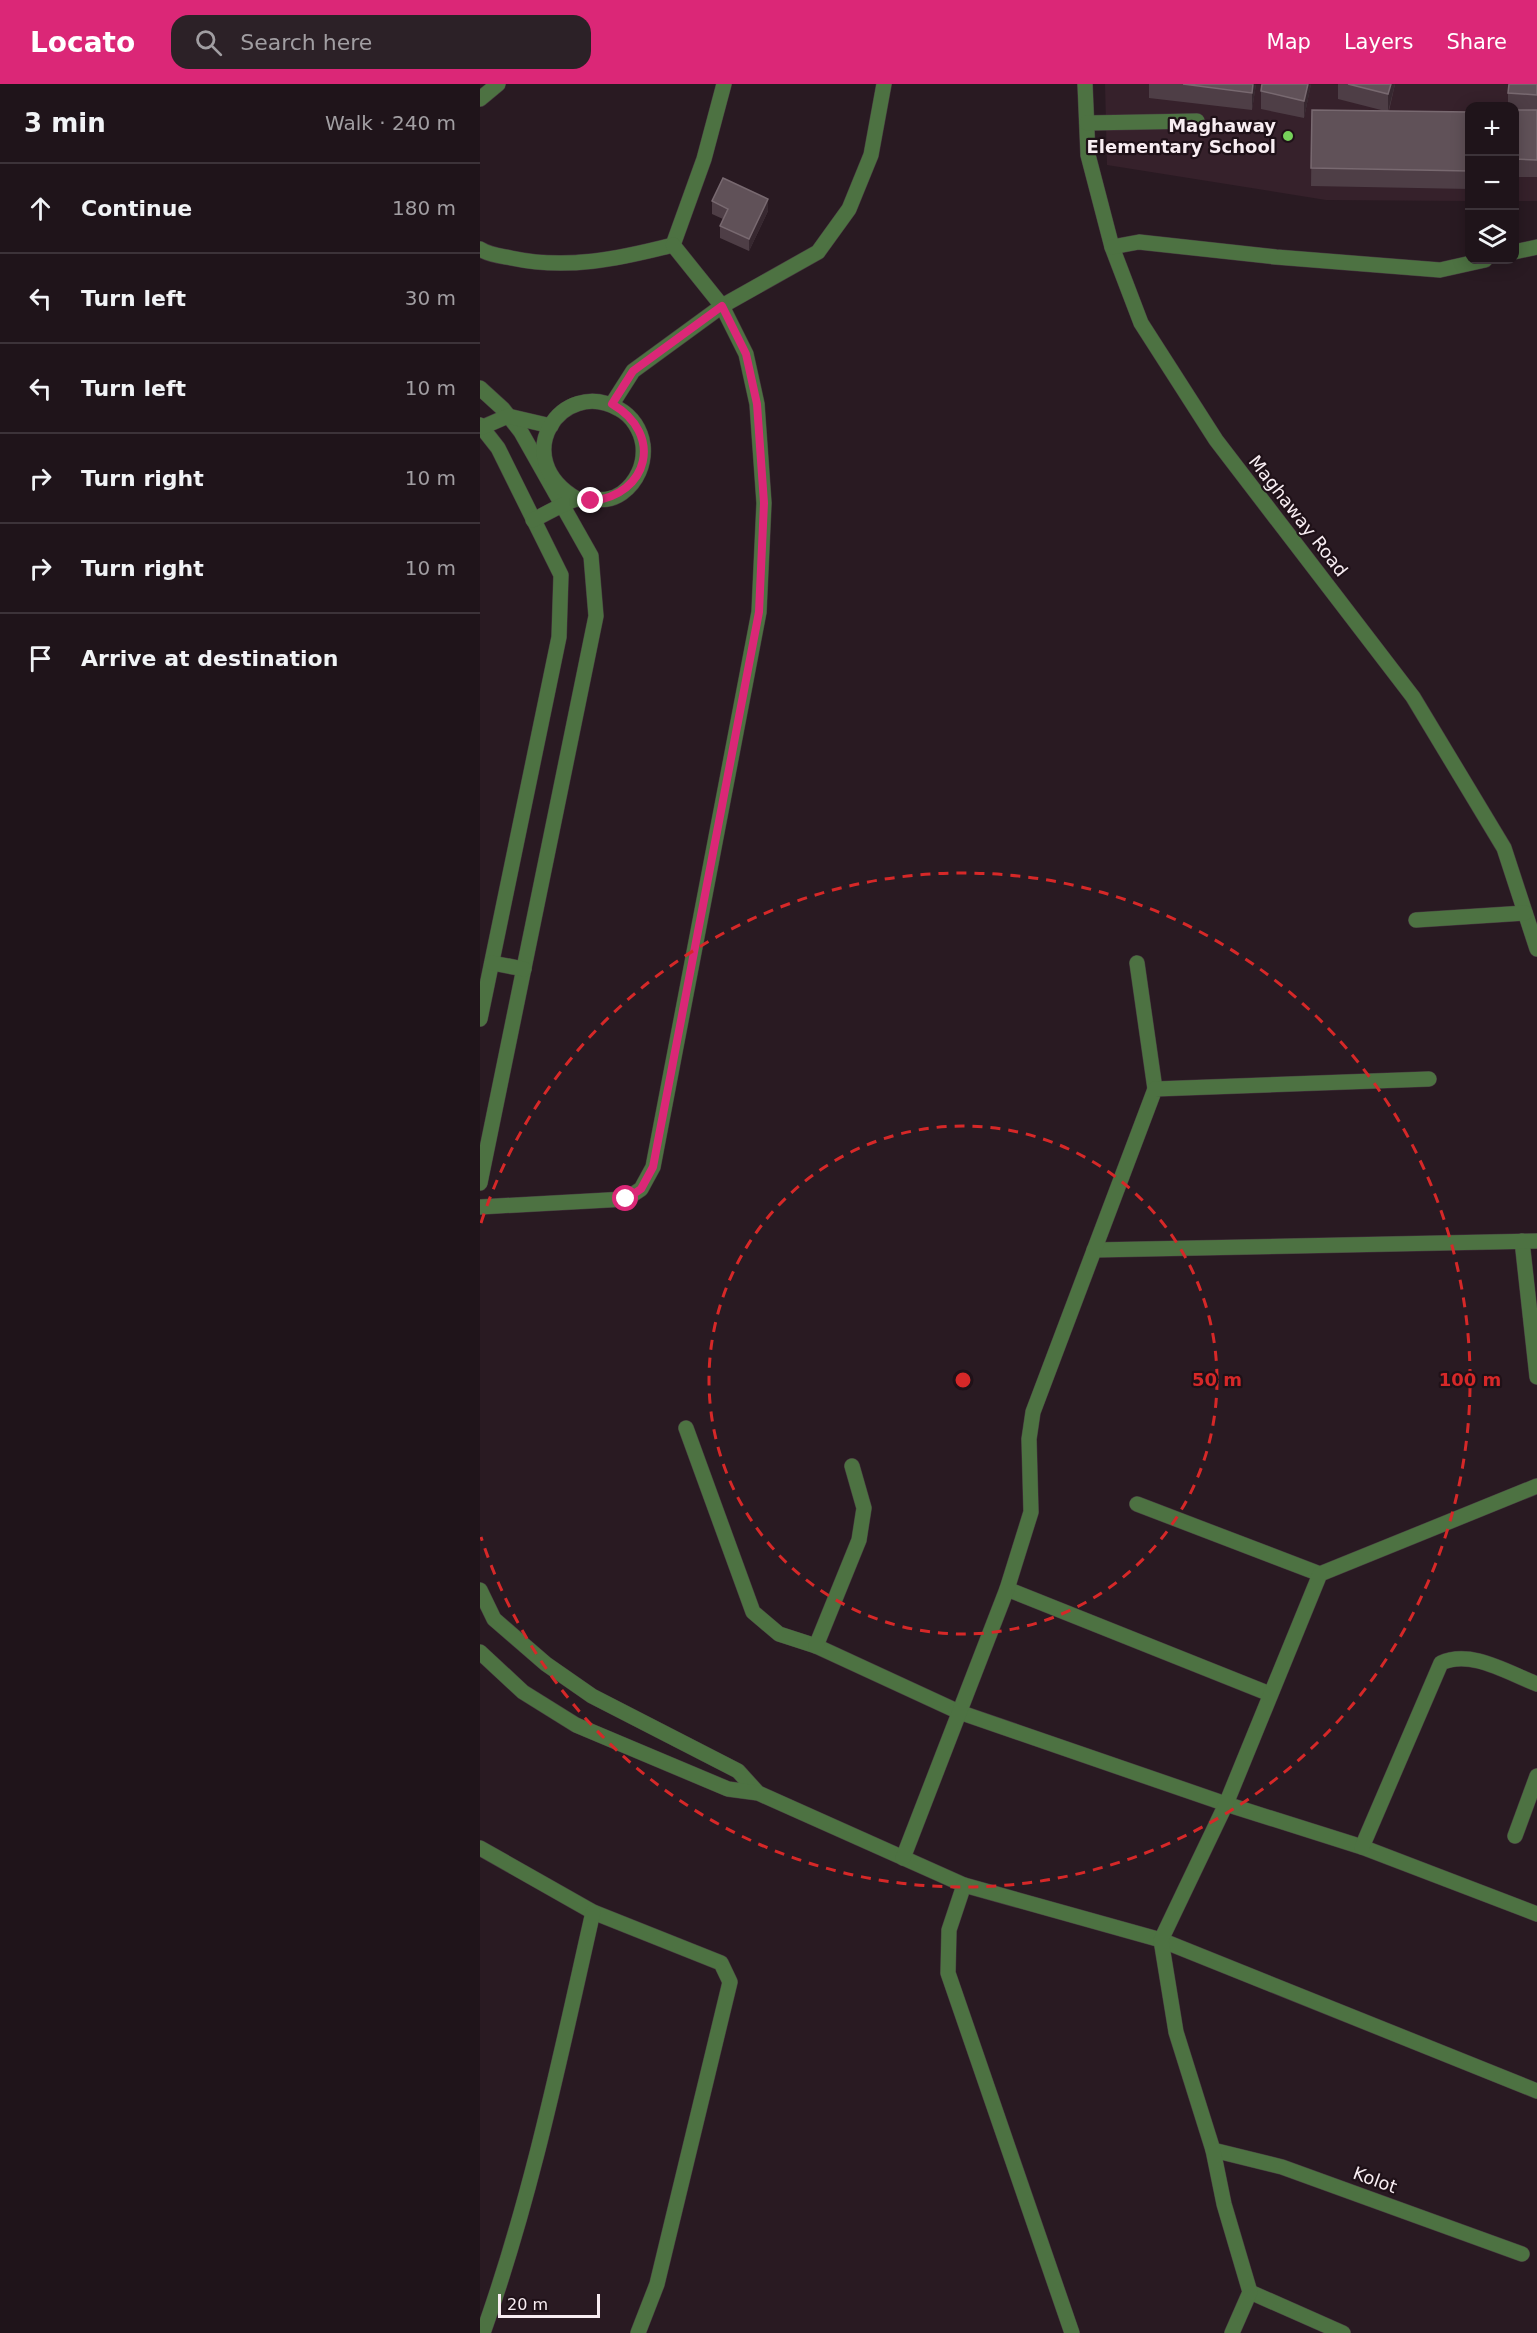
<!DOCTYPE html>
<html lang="en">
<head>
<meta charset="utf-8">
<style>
  :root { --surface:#1f141a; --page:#2c2127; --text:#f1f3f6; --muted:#a19ea2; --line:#3c3339; --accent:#db2777 }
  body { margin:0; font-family:"DejaVu Sans",sans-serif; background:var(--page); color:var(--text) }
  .controls { position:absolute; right:18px; top:18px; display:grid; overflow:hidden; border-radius:12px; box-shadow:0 3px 15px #0003 }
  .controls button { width:54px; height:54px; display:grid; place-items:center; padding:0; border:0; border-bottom:2px solid var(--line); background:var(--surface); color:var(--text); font:30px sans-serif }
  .scale { position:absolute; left:18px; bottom:15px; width:102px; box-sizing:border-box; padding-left:6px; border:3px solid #f8edf2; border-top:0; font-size:16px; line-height:21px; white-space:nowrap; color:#f8edf2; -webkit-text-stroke:4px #1f1118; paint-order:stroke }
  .stop { position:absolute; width:18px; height:18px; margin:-14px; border:4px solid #db2777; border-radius:50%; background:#fff }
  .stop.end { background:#db2777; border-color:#fff; box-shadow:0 2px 6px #0008 }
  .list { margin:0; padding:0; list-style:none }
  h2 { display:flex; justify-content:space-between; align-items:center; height:78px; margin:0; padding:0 24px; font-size:26px }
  h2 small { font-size:20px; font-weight:400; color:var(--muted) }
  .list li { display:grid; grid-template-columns:39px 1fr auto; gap:18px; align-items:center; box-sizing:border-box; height:90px; padding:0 24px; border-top:2px solid var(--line) }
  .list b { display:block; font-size:22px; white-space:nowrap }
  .list em { font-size:20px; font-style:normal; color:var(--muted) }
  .icon { flex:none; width:33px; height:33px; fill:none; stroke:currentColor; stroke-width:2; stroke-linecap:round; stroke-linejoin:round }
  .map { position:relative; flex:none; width:1057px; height:2249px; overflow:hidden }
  header { display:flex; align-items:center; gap:36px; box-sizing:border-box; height:84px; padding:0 30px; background:var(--accent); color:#fff }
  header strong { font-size:28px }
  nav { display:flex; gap:33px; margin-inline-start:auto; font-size:21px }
  .search { width:420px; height:54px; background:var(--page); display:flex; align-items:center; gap:15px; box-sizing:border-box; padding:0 21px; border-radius:18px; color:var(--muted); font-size:22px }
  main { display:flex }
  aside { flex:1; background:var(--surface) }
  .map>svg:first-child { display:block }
  .built { fill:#36212b }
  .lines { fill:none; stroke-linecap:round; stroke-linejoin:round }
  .minor-casing { stroke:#46383f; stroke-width:16 }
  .minor { stroke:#4d7242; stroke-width:15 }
  .wall { fill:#4e3e46 }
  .shaded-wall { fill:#372830 }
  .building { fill:#605158; stroke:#786970; stroke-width:1.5 }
  .route { stroke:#db2777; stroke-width:8 }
  .ring { fill:none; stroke:#d62828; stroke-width:3; stroke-dasharray:10 8 }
  .poi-dot { fill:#76d25a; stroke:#1f1118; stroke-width:2 }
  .labels { text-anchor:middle; stroke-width:4.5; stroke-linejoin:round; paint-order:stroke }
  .poi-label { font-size:18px; font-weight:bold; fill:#f8edf2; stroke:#1f1118; text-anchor:end }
  .street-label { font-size:18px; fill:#f8edf2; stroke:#1f1118 }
  .centre { fill:#d62828; stroke:#1f1118; stroke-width:3 }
  .ring-label { font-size:18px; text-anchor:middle; font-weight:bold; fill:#d62828; stroke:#1f1118; stroke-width:4.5; stroke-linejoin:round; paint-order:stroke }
</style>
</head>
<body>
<header>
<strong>Locato</strong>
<div class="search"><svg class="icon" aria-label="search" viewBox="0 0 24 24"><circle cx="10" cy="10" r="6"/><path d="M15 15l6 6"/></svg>Search here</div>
<nav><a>Map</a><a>Layers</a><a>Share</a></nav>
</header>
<main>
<aside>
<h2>3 min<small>Walk · 240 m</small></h2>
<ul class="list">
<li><svg class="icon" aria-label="ahead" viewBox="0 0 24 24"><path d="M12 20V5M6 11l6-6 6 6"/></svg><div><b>Continue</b></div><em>180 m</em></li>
<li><svg class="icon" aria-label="left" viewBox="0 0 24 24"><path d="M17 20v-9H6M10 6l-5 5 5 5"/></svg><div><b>Turn left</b></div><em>30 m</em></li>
<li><svg class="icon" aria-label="left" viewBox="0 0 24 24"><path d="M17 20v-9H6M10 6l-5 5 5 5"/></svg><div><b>Turn left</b></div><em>10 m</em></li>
<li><svg class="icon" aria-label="right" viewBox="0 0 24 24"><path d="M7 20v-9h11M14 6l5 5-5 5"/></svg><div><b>Turn right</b></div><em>10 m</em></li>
<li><svg class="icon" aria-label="right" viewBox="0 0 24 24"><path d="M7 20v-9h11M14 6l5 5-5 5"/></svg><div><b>Turn right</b></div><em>10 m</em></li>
<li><svg class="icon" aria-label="arrive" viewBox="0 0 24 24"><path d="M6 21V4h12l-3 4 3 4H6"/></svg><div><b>Arrive at destination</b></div></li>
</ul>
</aside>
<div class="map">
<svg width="1057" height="2249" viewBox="0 0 1057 2249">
  <rect width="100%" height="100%" fill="#291a22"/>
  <polygon class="built" points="625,0 1057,0 1057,117 1035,117 1034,22 990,22 989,117 846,116 627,81"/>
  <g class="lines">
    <g class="minor-casing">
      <g id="minor">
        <polyline points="605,0 608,71 632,163 661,239 736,356 933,613 1024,764 1057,865"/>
        <polyline points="0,15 18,0"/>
        <polyline points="607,39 717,37"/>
        <polyline points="193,161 224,75 244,0"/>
        <polyline points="632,163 659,158 796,173 960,186 1005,176"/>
        <path d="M0 165C9 171 21 172 31 174 87 186 138 175 193 161"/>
        <polyline points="1034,168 1057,163"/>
        <polyline points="0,304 23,325 41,348 111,472 116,532 0,1099"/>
        <polyline points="132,320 153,287 242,222 338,168 369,125 391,71 404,0"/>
        <polyline points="0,341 18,364 81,491 79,553 0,935"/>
        <polyline points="3,343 28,332 71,342"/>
        <path d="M53 436C66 430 80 421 94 416 109 411 124 422 142 409 157 398 165 380 163 361 161 346 152 332 139 325 81 292 27 375 97 415"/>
        <polyline points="936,836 1045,829"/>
        <polyline points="12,879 44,885"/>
        <polyline points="657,879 675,1005"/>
        <polyline points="0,1123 146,1115 161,1105 173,1083 279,528 284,419 277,320 266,270 242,222 193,161"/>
        <polyline points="1042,1157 1057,1293"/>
        <polyline points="614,1166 1057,1157"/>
        <polyline points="206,1344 273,1528 299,1550 336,1562 479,1628 746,1720 882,1763 1057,1830"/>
        <polyline points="657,1420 840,1490"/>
        <polyline points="527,1505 790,1610"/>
        <polyline points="0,1506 14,1535 66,1580 112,1612 258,1687 278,1709"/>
        <polyline points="336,1562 379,1456 384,1424 372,1382"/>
        <polyline points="0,1568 43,1608 96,1641 248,1705 278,1709 484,1801 681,1856 1057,2007"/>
        <polyline points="1035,1752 1057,1692"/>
        <path d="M882 1763 961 1579C991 1565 1028 1589 1057 1600"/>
        <polyline points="0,1764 113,1828 241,1879 250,1898 177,2200 158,2249"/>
        <polyline points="423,1774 527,1505 551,1428 549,1355 553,1328 675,1005 949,995"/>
        <polyline points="484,1801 469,1846 468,1889 592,2249"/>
        <polyline points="733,2066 802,2083 1042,2170"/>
        <polyline points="770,2208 863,2249"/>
        <path d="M3 2249C52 2112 81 1969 113 1828"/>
        <polyline points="752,2249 770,2208 744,2120 733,2066 696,1948 681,1856 746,1720 840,1490 1057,1402"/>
      </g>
    </g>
    <use href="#minor" class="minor"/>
  </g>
  <g class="wall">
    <polygon points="669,0 776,0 772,26 669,14"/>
    <polygon points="782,0 831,0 824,34 781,25 781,7"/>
    <polygon points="858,0 915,0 909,27 990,28 990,105 831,102 832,26 905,27 858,15"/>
    <polygon points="1057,0 1057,93 1035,93 1035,22 1028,22 1028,9"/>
    <polygon points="232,117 288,127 269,167 240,154 240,142 243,135 232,130"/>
  </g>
  <g class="shaded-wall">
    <polygon points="773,0 776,0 772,26 772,9"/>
    <polygon points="828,0 831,0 824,34 824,17"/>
    <polygon points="911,0 915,0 908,28 908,10"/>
    <polygon points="288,115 288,127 269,167 269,155"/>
  </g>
  <g class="building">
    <polygon points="703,0 773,0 772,9"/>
    <polygon points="782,0 828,0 824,17 781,7"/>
    <polygon points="868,0 911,0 908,10"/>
    <polygon points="1029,0 1057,0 1057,11 1028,9"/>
    <polygon points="832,26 990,28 990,87 831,84"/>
    <polygon points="1035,26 1057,26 1057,76 1035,75"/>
    <polygon points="243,94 288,115 269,155 240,142 248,125 232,117"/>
  </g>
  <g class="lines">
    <path class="route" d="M111 417C169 411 184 350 132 320L153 287 242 222 266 270 277 320 284 419 279 528 173 1083 161 1105 146 1115"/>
  </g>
  <g class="ring">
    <circle cx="483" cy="1296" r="254"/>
    <path d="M1 1139A507 507 0 1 1 1 1453"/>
  </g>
  <circle class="poi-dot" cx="808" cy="52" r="6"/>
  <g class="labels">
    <g class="poi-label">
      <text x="796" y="48">Maghaway<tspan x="796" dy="21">Elementary School</tspan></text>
    </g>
    <g class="street-label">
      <text transform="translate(818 432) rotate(52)" y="6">Maghaway Road</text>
      <text transform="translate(895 2096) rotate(20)" y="6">Kolot</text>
    </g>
  </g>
  <circle cx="483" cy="1296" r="9" class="centre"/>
  <g class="ring-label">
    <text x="737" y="1302">50 m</text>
    <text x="990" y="1302">100 m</text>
  </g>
</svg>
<div class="controls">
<button>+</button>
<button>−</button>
<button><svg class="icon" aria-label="layers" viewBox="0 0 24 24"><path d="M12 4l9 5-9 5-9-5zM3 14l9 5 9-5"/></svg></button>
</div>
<div class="scale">20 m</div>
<div class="stop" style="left:146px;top:1115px"></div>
<div class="stop end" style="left:111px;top:417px"></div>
</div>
</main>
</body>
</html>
